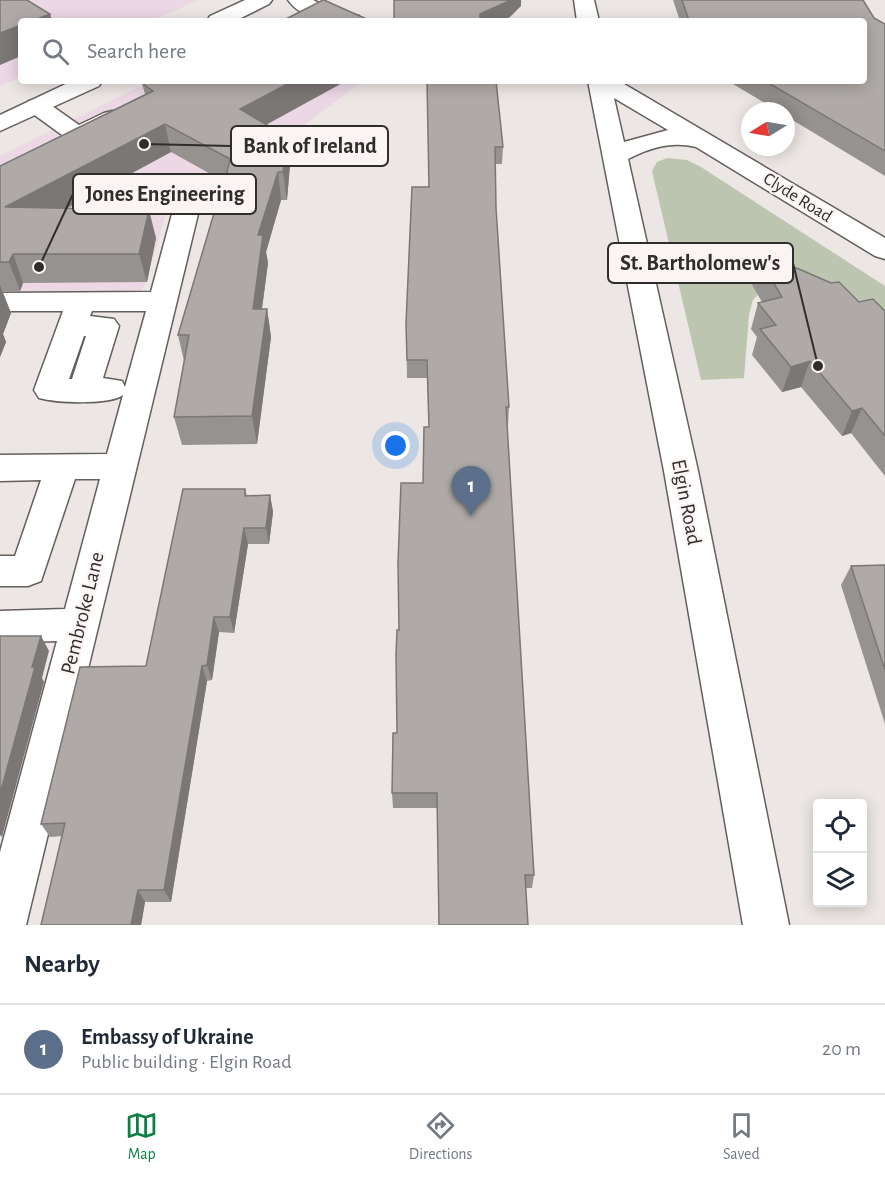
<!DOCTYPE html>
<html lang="en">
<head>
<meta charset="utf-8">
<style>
  :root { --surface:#fff; --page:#f6f6f7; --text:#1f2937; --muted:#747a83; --line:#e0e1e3; --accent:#0b8043 }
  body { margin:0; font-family:"Alegreya Sans",sans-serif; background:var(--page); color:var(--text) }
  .controls { position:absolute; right:18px; bottom:18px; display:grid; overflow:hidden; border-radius:6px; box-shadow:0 3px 15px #0003 }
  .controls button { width:54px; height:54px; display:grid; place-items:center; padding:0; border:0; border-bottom:2px solid var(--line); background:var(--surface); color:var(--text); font:30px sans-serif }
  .compass { position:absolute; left:741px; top:102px; width:54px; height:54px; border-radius:50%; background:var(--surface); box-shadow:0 3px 15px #0003; rotate:259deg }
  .you { position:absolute; left:396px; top:446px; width:21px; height:21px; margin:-15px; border:4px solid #fff; border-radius:50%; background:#1a73e8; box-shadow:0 0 0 9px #1a73e833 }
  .badge { display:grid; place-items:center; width:39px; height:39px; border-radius:50%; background:var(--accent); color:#fff; font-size:20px; font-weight:700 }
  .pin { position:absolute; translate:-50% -50px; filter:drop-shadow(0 2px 3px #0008) }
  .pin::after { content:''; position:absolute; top:32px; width:21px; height:18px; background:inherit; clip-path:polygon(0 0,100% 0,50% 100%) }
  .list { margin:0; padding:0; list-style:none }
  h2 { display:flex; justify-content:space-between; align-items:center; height:78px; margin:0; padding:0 24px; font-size:26px }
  h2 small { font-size:20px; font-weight:400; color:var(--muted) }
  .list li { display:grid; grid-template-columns:39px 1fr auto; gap:18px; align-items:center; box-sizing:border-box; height:90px; padding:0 24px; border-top:2px solid var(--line) }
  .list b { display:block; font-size:22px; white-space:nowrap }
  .list p { margin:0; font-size:20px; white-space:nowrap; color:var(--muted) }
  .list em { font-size:20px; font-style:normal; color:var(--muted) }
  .icon { flex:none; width:33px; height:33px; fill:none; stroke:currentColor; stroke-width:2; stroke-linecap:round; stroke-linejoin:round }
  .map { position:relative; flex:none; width:885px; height:925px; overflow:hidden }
  .search { position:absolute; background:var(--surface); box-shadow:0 3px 15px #0003; left:18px; right:18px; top:18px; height:66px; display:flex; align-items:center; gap:15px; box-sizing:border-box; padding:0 21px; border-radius:6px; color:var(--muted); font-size:22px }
  .sheet { height:168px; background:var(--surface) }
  nav { display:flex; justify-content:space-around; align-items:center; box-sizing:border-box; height:84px; border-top:2px solid var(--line); background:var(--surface); font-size:16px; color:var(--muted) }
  nav a { display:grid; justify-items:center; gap:3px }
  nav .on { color:var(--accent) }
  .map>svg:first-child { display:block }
  .commercial { fill:#ecd7e5 }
  .green { fill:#bcc5b0 }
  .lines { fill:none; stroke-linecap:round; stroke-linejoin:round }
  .minor-casing { stroke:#645f5d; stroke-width:3 }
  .major-casing { stroke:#645f5d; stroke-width:3 }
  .minor { fill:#fff; fill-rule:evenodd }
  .major { fill:#fff; fill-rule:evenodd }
  .wall { fill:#969290 }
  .shaded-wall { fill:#7a7775 }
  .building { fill:#afaaa7; stroke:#7a7775; stroke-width:1.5 }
  .labels { text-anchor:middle; stroke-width:4.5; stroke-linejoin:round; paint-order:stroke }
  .far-street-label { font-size:18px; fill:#302d2d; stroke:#faf4f2 }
  .street-label { font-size:21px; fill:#302d2d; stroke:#faf4f2 }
  .leader { fill:none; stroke:#302d2d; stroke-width:2 }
  .callout-dot { fill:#302d2d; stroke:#faf4f2; stroke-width:2 }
  .callout { fill:#faf4f2; stroke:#302d2d; stroke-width:2 }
  .callout-label { font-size:22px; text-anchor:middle; font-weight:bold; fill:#302d2d }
</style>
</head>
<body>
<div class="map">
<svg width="885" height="925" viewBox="0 0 885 925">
  <rect width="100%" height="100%" fill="#ece7e4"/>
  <g class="commercial">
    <polygon points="0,0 199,0 151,21 21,21 21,77 0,86"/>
    <polygon points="151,81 363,81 197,206 168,207 145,285 140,292 66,294 0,291 0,156"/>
  </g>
  <polygon class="green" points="667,158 687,160 701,167 885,286 885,324 767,285 753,300 749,315 744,378 701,380 652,171 657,162"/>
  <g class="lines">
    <g class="minor-casing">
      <g id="minor">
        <path d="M288 0H313L332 10 359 16 362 21C337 21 304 23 288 0Z"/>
        <polygon points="574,0 594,0 599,21 577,21"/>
        <path d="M588 81H619L885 238V259L875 256 696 147C671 141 650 148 628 159L698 471 789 925H743L664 471ZM614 98 668 130 624 142Z"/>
        <polygon points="37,99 45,101 79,125 104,113 112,111 120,113 124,118 120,123 78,142 69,140 29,111 25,106 29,101"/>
        <path d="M185 206 194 208 198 214 26 925H0V852L57 641 0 643V611L65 609 100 479H75L41 581 28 586H0V556H15L41 480 0 481V455L107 454 123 395C110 405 56 403 39 398L34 390 63 311H0V293L151 292 172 214 176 208ZM92 311H146L125 387 122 381 103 378 119 326 114 319 90 316ZM84 336H86L72 379H69Z"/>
      </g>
    </g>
    <g class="major-casing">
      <g id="major">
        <polygon points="245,0 272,0 269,4 235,21 207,21 210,16"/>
        <polygon points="72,81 102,81 99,86 0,131 0,115"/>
      </g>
    </g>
    <use href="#minor" class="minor"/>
    <use href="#major" class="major"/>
  </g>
  <g class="wall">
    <polygon points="673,0 863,0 874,18 885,24 885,176 786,116 786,111 778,111 728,81 864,81 864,21 680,21"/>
    <polygon points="427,81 503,147 502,164 495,164 496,208 509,407 508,425 507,425 534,875 532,888 526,888 437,808 393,808 392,793 397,733 399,630 423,483 429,427 427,378 407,378 406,324 429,187"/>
    <polygon points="142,83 266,125 290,165 287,200 281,200 266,252 268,263 262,309 267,309 271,337 257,444 182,445 174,417 184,361 178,335 220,203 225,182 171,152 66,208 156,238 147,282 23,283 20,291 2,291 11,313 3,334 6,342 0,357 0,166 145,94"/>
    <polygon points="758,257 859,302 885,311 885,476 851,433 842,436 801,387 782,392 752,355 757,337 751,329 758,303 762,302 751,283"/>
    <polygon points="245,489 247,496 270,495 273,512 269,544 248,544 234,633 219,632 212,680 207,681 171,902 145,902 141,925 41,925 62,836 50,837 41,824 146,666"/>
    <polygon points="885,565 885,724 841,585 851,566"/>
  </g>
  <g class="shaded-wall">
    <polygon points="511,0 521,0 521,6 510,17 501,21 479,21 480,14"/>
    <polygon points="50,14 52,21 32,21"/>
    <polygon points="21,25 21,56 0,65 0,33"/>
    <polygon points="293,81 346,81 244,137 240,109"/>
    <polygon points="165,124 171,152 16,236 5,207"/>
    <polygon points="287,137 290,165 287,200 283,172"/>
    <polygon points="278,172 281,200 266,252 268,263 258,337 253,309 258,235"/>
    <polygon points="149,210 156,238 147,282 139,254"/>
    <polygon points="13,254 23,283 20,291 9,262"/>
    <polygon points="0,285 11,313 3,334 6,342 0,357"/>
    <polygon points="267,309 271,337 257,444 252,416"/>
    <polygon points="810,361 801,387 782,392 791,367"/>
    <polygon points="862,408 851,433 842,436 852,411"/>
    <polygon points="270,495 273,512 269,544 266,528"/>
    <polygon points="244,528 248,544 234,633 230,617"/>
    <polygon points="214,617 219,632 212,680 207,665"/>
    <polygon points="41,636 49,651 42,678 44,682 2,837 0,835 0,794 32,667"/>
    <polygon points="202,666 207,681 171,902 164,890"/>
    <polygon points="138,890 145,902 141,925 131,925"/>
  </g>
  <g class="building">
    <polygon points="0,0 27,0 50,14 32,21 21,21 21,25 0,33"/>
    <polygon points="323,0 324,0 371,21 282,21"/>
    <polygon points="394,0 511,0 480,14 480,21 394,21"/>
    <polygon points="682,0 863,0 874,18 885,24 885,151 765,81 864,81 864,21 689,21"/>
    <polygon points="145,81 293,81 240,109 287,137 283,172 278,172 258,235 263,235 253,309 267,309 252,416 174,417 189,335 178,335 217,203 220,203 230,159 165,124 5,207 149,210 139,254 13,254 9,262 0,262 0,166 153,91 142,83"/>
    <polygon points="427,81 496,81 503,147 495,147 496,208 509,407 506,407 534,875 525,875 528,925 439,925 437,793 392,793 393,733 397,733 396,655 397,630 399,630 398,563 401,483 423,483 424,427 429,427 427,360 407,360 406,324 412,187 429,187"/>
    <polygon points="758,257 799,269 831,283 839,282 859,302 873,299 885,311 885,436 862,408 852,411 810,361 791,367 760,329 776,325 758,303 782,297"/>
    <polygon points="183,489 245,489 245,496 270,495 266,528 244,528 230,617 214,617 207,665 202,666 164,890 138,890 131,925 41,925 65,823 41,824 80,667 146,666"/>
    <polygon points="885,565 885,670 851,566"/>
    <polygon points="0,636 41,636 32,667 35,667 0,794"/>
  </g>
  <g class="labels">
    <g class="far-street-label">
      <text transform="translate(798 197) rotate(32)" y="6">Clyde Road</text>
    </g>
    <g class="street-label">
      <text transform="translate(687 502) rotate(79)" y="7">Elgin Road</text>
      <text transform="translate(82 613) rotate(-76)" y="7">Pembroke Lane</text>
    </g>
  </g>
  <path class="leader" d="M144 144L231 146M39 267L73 194M818 366L793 263"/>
  <g class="callout-dot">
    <circle cx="144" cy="144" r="6"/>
    <circle cx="39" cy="267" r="6"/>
    <circle cx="818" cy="366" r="6"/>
  </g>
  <g class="callout">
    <rect x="231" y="126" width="157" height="40" rx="6"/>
    <rect x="73" y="174" width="183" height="40" rx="6"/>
    <rect x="608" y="243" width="185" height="40" rx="6"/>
  </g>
  <g class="callout-label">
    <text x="310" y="153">Bank of Ireland</text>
    <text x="165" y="201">Jones Engineering</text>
    <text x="700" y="270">St. Bartholomew's</text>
  </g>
</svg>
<div class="controls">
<button><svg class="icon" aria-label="locate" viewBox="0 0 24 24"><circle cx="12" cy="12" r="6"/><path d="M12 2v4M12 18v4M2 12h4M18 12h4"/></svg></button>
<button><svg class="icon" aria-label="layers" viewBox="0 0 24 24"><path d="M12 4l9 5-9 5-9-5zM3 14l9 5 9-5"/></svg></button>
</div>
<svg class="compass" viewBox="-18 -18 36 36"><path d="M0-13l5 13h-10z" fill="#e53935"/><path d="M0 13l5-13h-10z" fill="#747a83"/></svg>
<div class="you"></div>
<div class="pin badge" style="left:471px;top:516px;background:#5c6f8a">1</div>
<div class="search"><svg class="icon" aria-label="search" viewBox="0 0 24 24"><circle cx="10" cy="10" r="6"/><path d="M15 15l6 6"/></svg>Search here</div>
</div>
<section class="sheet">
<h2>Nearby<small></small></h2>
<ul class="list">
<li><span class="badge" style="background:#5c6f8a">1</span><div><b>Embassy of Ukraine</b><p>Public building · Elgin Road</p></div><em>20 m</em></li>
</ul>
</section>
<nav>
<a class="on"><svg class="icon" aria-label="map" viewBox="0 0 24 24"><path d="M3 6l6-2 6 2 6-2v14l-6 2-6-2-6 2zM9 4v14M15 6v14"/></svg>Map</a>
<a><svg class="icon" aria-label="directions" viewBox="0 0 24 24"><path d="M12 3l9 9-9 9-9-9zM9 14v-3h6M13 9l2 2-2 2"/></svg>Directions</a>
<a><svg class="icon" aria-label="saved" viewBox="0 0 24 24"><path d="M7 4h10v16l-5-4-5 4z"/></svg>Saved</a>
</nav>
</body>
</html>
